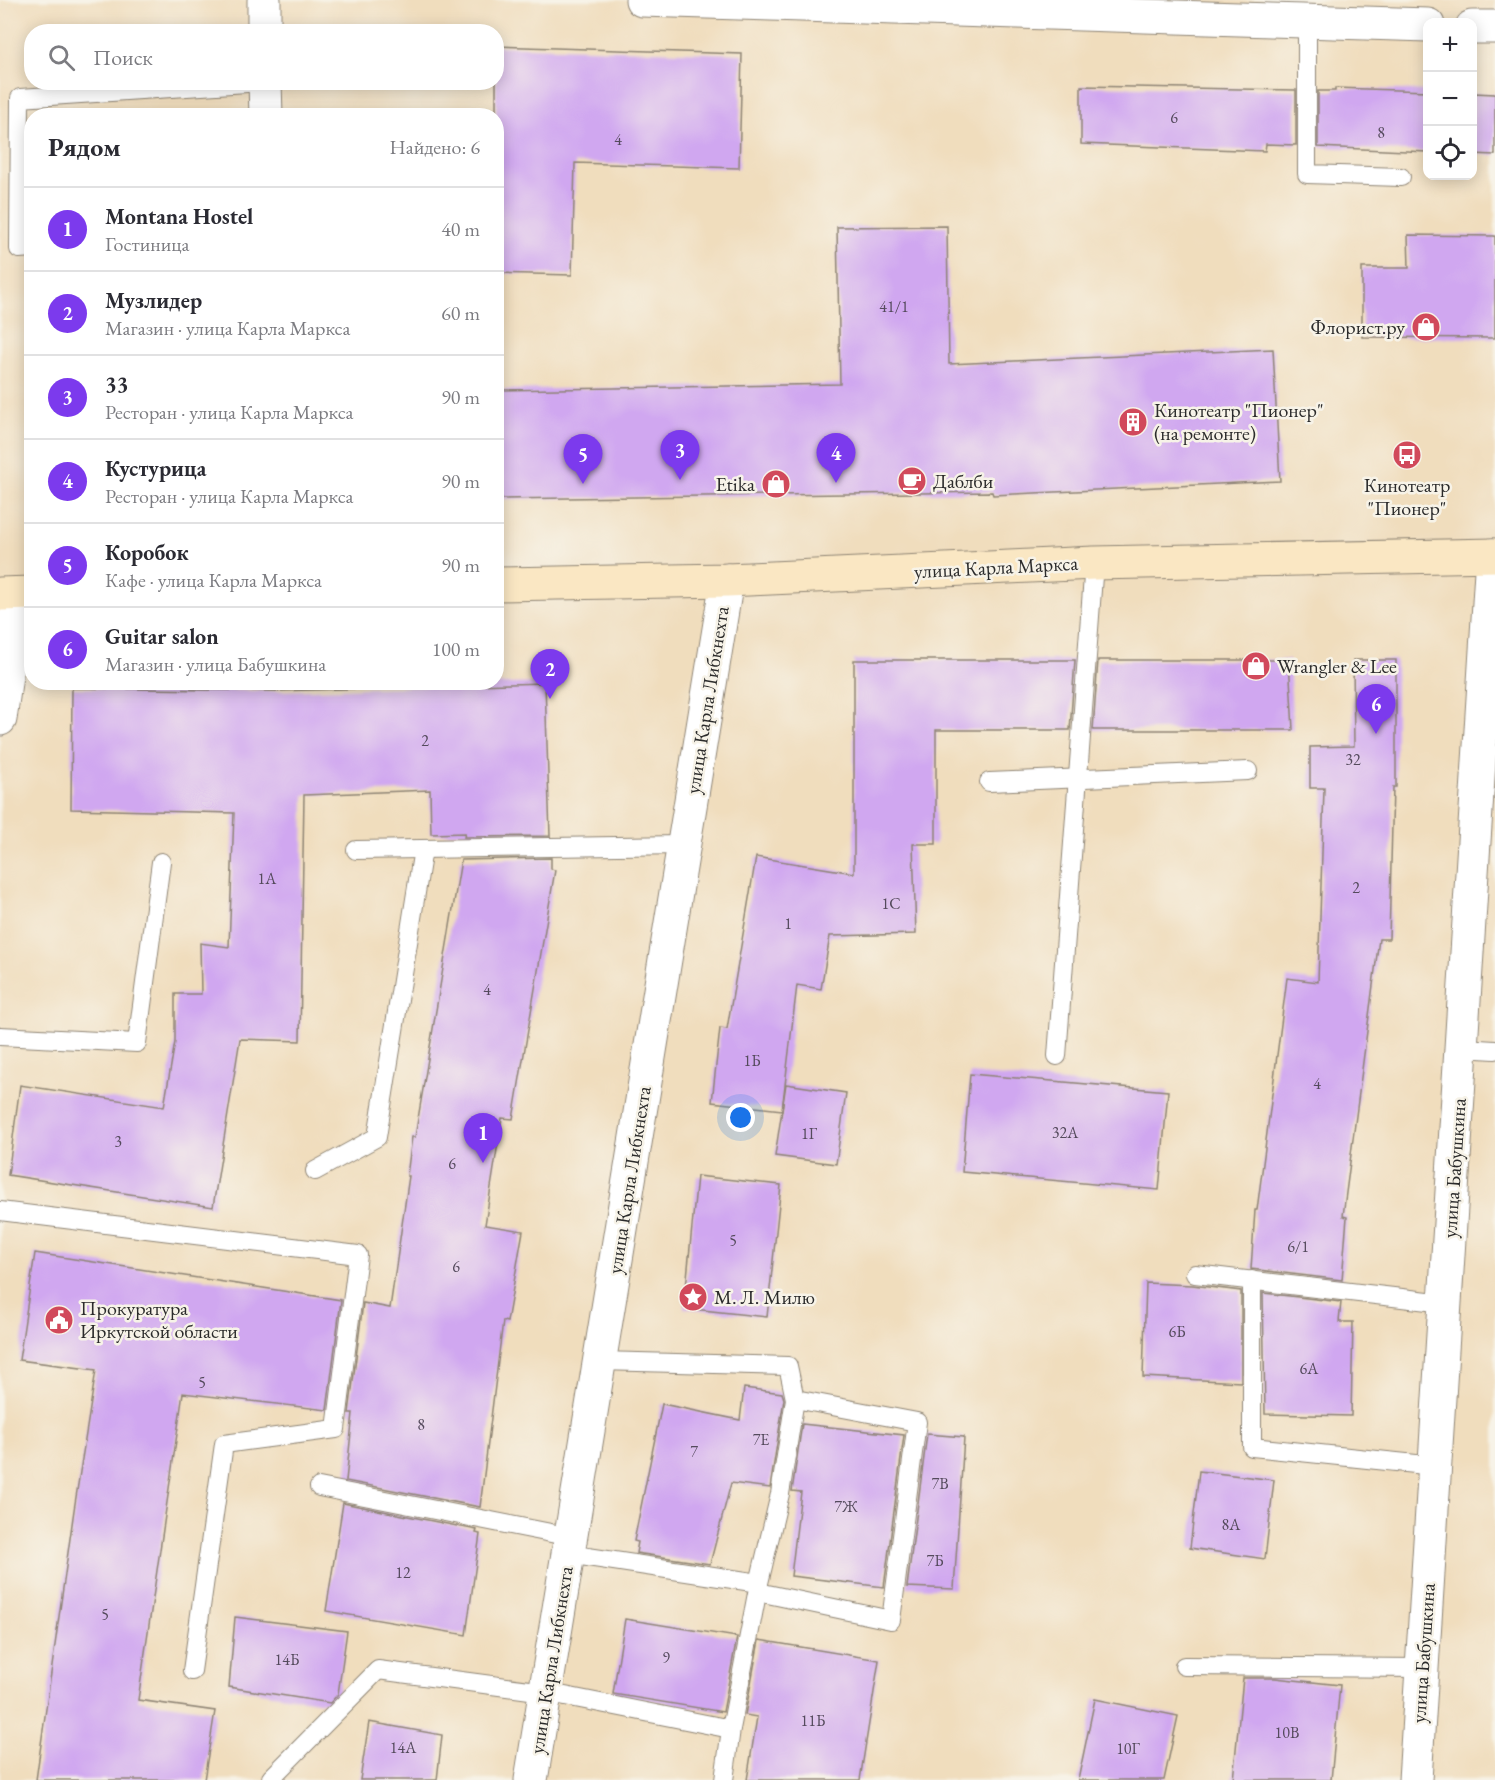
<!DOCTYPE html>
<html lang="ru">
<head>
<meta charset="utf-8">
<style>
  :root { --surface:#fff; --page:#f2f2f3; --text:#2b2b33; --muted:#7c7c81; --line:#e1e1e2; --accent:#7c3aed }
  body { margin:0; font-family:"EB Garamond",serif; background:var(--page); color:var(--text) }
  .controls { position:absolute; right:18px; top:18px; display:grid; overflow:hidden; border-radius:12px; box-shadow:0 3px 15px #0003 }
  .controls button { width:54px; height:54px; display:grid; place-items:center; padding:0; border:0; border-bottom:2px solid var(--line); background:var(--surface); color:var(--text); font:30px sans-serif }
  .you { position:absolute; left:741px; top:1118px; width:21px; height:21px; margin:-15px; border:4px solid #fff; border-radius:50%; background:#1a73e8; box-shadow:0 0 0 9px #1a73e833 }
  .badge { display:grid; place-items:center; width:39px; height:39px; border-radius:50%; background:var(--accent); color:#fff; font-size:20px; font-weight:700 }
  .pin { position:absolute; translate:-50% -50px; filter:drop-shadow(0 2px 3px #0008) }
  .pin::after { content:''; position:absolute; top:32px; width:21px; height:18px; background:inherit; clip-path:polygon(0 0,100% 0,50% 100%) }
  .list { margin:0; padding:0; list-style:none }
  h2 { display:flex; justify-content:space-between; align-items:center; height:78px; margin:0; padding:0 24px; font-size:26px }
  h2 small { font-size:20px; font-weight:400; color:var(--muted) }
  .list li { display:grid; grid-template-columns:39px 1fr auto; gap:18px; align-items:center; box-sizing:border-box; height:84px; padding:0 24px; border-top:2px solid var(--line) }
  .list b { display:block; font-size:22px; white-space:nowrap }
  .list p { margin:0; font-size:20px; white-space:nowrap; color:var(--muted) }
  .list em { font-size:20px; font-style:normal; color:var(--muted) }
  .icon { flex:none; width:33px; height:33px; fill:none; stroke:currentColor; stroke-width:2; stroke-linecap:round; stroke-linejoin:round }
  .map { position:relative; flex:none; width:1495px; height:1780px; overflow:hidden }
  .search { position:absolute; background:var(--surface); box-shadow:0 3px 15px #0003; left:24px; top:24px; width:480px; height:66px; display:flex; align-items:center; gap:15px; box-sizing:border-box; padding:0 21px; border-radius:24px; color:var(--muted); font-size:22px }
  .panel { position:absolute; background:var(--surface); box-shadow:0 3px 15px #0003; left:24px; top:108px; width:480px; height:582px; border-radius:24px }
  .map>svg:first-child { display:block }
  .building { fill:#d0a7f0 }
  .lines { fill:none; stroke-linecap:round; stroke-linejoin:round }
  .service-casing { stroke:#8e8474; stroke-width:20 }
  .minor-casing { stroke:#8e8474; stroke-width:35 }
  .tertiary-casing { stroke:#8e8474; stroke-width:35 }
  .secondary-casing { stroke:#8e8474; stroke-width:35 }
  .service { stroke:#fff; stroke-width:18 }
  .minor { stroke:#fff; stroke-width:33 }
  .tertiary { stroke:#fff; stroke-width:33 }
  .secondary { stroke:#fae7c3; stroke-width:33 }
  .labels { text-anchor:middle; stroke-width:5; stroke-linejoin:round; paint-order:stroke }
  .number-label { font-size:16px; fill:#544a5c }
  .poi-label { font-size:20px; fill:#2b2b2b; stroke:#f7f3e8; text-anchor:start }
  .street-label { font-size:20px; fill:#2b2b2b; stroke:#f7f3e8 }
</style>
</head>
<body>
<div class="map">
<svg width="1495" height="1780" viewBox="0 0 1495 1780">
  <rect width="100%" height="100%" fill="#f7f3e8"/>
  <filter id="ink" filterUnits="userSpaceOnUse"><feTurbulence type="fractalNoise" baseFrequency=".0167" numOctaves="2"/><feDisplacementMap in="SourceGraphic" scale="12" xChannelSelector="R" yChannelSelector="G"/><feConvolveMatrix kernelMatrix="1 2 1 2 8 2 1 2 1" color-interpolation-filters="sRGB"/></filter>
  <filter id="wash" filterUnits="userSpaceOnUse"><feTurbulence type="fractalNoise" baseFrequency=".008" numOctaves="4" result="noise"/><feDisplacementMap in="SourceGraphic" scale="24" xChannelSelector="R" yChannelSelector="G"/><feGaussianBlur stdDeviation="1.35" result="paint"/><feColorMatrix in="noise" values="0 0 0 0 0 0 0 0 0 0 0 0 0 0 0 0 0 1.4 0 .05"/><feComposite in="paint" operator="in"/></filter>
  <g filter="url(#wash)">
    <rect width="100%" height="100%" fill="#f0ddbd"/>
    <g id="blocks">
      <g class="building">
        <polygon points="496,46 742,54 739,168 575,163 572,275 496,273"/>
        <polygon points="1081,86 1296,90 1296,145 1266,144 1265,151 1081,144"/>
        <polygon points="1335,88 1428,91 1428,152 1318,147 1318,91 1335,91"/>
        <polygon points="1473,93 1495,94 1495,155 1473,154"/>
        <polygon points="947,226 949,364 1273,349 1280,481 993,495 992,492 496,499 496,390 840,384 837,227"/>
        <polygon points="1408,235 1495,236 1495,338 1362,337 1362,268 1409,268"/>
        <polygon points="854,660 1075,660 1070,730 936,730 936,844 913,844 916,934 830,936 821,989 797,985 782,1110 712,1102 720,1028 727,1029 756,857 854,873"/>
        <polygon points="1098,660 1289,660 1293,730 1093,730"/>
        <polygon points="1353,660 1396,660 1396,787 1393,787 1389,939 1379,939 1343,1216 1347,1217 1342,1280 1251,1269 1255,1210 1257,1210 1287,978 1318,982 1324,788 1310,788 1310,747 1354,746"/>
        <polygon points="545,683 550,836 464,837 465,833 431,834 430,790 304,795 300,1041 240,1039 213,1207 8,1175 20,1085 164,1107 175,1042 175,994 201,994 200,943 229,947 234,813 71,809 72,688 276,691"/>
        <polygon points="551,858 551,869 555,870 513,1119 502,1118 485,1225 523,1231 507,1322 503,1321 480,1507 346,1481 353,1413 349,1413 363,1303 390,1308 409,1176 407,1176 412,1137 415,1137 461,860"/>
        <polygon points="970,1074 1168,1091 1159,1190 962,1172"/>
        <polygon points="786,1084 846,1093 836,1164 775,1156"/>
        <polygon points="697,1176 781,1185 767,1317 684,1308"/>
        <polygon points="35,1253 341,1300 327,1410 183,1393 138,1700 215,1711 204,1780 36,1780 74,1510 96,1370 19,1360"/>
        <polygon points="1146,1283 1192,1285 1241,1291 1241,1382 1143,1377"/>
        <polygon points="1263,1293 1341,1302 1339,1322 1353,1322 1351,1416 1265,1414"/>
        <polygon points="744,1388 782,1393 784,1399 770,1488 731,1483 710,1564 636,1553 638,1542 634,1541 662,1404 740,1420"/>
        <polygon points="802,1424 904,1435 884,1587 791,1576 801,1492 792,1491"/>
        <polygon points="927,1434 964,1437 954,1589 907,1587"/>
        <polygon points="1199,1471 1274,1480 1265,1559 1190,1548"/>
        <polygon points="343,1503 477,1530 476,1533 480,1534 466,1635 326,1611"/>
        <polygon points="235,1617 347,1631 338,1694 330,1703 229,1687"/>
        <polygon points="625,1619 737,1637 723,1712 613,1694"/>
        <polygon points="759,1640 879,1660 860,1780 747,1780 757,1717 745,1715"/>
        <polygon points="1243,1678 1275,1678 1340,1685 1331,1780 1233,1780"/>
        <polygon points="1095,1699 1178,1716 1164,1780 1078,1780"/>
        <polygon points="369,1722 442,1735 437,1780 360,1780"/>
      </g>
    </g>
  </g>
  <g filter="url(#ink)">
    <use href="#blocks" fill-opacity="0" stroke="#8e8474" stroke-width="1.5"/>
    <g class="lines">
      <g class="service-casing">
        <g id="service">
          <polyline points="1307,22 1307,174 1401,177"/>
          <polyline points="32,248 19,249 20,98 262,82"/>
          <polyline points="989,782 1248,771"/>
          <polyline points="356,850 683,845"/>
          <polyline points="0,1036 137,1043 161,862"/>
          <polyline points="1462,1048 1495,1050"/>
          <polyline points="1057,1056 1094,563"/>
          <polyline points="315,1171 377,1137 423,849"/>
          <polyline points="0,1211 358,1255 336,1429 224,1444 192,1671"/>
          <polyline points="1195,1274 1445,1303"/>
          <polyline points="1252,1280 1252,1447 1435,1466"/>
          <polyline points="600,1361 788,1366 795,1399"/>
          <polyline points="319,1487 571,1537"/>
          <polyline points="568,1554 759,1583"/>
          <polyline points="1184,1666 1422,1668"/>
          <polyline points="731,1729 759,1583 780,1494 795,1399 917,1422 891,1620 758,1592"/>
          <polyline points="271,1778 378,1670 545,1692 731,1729 724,1780"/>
        </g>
      </g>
      <g class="minor-casing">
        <g id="minor">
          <polyline points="642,0 1428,25"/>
          <polyline points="1472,27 1495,27"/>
          <polyline points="0,719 17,594"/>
          <polyline points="1415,1780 1492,555"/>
        </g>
      </g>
      <g class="tertiary-casing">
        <g id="tertiary">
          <polyline points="264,0 264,32"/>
          <polyline points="265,82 266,116"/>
          <polyline points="531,1780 727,580"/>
        </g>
      </g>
      <g class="secondary-casing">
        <g id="secondary">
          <polyline points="496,584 727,580 1094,563 1495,555"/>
          <polyline points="0,594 32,593"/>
        </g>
      </g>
      <use href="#service" class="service"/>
      <use href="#minor" class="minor"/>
      <use href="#tertiary" class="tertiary"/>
      <use href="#secondary" class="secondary"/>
    </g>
  </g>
  <defs>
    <g id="shop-disc" transform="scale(1.5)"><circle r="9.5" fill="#d1495b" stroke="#f7f3e8"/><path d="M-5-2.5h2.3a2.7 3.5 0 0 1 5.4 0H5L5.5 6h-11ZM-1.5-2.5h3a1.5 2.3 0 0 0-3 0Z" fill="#fff"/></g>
    <g id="building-disc" transform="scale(1.5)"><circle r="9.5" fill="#d1495b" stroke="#f7f3e8"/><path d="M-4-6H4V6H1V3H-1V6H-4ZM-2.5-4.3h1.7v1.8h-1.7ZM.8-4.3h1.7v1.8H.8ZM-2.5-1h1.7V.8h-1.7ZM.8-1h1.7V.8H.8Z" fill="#fff"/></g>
    <g id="bus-disc" transform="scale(1.5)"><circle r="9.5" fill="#d1495b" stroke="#f7f3e8"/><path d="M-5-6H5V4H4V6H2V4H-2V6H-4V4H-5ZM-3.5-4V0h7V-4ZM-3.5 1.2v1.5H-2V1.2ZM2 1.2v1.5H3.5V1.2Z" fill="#fff"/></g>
    <g id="cafe-disc" transform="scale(1.5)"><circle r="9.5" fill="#d1495b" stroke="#f7f3e8"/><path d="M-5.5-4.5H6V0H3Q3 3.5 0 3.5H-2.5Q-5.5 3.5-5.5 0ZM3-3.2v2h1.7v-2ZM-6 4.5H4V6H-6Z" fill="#fff"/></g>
    <g id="sight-disc" transform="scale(1.5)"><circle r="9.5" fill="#d1495b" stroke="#f7f3e8"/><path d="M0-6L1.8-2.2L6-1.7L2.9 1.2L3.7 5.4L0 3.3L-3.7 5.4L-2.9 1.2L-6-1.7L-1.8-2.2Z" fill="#fff"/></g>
    <g id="civic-disc" transform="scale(1.5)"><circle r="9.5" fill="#d1495b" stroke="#f7f3e8"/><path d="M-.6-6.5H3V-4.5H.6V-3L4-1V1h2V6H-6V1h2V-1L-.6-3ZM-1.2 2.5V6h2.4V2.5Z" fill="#fff"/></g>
  </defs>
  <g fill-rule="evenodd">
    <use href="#shop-disc" x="1426" y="327"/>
    <use href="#building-disc" x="1133" y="422"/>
    <use href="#bus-disc" x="1407" y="455"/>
    <use href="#cafe-disc" x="912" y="481"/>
    <use href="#shop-disc" x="776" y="484"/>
    <use href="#shop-disc" x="1256" y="666"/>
    <use href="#sight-disc" x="693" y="1297"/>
    <use href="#civic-disc" x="59" y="1320"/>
  </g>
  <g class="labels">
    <g class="number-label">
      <text x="1174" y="123">6</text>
      <text x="1381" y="138">8</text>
      <text x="618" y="145">4</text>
      <text x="894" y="312">41/1</text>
      <text x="425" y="746">2</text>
      <text x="1353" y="765">32</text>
      <text x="267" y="884">1А</text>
      <text x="1356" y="893">2</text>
      <text x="891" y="909">1С</text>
      <text x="788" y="929">1</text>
      <text x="487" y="995">4</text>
      <text x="752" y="1066">1Б</text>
      <text x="1317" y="1089">4</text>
      <text x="1065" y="1138">32А</text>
      <text x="809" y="1139">1Г</text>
      <text x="118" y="1147">3</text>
      <text x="452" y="1169">6</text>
      <text x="733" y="1246">5</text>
      <text x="1298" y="1252">6/1</text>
      <text x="456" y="1272">6</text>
      <text x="1177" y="1337">6Б</text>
      <text x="1309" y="1374">6А</text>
      <text x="202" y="1388">5</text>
      <text x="421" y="1430">8</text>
      <text x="761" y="1445">7Е</text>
      <text x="694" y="1457">7</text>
      <text x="940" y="1489">7В</text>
      <text x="846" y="1512">7Ж</text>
      <text x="1231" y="1530">8А</text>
      <text x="935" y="1566">7Б</text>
      <text x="403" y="1578">12</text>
      <text x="105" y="1620">5</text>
      <text x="666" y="1663">9</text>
      <text x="287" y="1665">14Б</text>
      <text x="813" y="1726">11Б</text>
      <text x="1287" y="1738">10В</text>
      <text x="403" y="1753">14А</text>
      <text x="1128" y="1754">10Г</text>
    </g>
    <g class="poi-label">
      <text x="1405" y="334" text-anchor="end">Флорист.ру</text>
      <text x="1154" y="417">Кинотеатр "Пионер"<tspan x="1154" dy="23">(на ремонте)</tspan></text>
      <text x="933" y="488">Даблби</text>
      <text x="755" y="491" text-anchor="end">Etika</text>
      <text x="1407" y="492" text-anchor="middle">Кинотеатр<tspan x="1407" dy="23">"Пионер"</tspan></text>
      <text x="1277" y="673">Wrangler &amp; Lee</text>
      <text x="714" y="1304">М. Л. Милю</text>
      <text x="80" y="1315">Прокуратура<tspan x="80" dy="23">Иркутской области</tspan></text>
    </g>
    <g class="street-label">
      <text transform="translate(996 567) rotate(-3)" y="7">улица Карла Маркса</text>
      <text transform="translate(707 700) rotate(-81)" y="7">улица Карла Либкнехта</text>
      <text transform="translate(1454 1168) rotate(-86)" y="7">улица Бабушкина</text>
      <text transform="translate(629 1180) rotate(-81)" y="7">улица Карла Либкнехта</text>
      <text transform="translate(1423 1653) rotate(-86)" y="7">улица Бабушкина</text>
      <text transform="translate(551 1660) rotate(-81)" y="7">улица Карла Либкнехта</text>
    </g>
  </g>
</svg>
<div class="controls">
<button>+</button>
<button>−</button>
<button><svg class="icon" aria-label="locate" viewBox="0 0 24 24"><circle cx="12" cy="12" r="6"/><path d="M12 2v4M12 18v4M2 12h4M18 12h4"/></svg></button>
</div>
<div class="you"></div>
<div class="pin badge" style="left:483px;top:1163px">1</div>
<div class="pin badge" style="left:550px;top:699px">2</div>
<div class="pin badge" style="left:680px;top:480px">3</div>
<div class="pin badge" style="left:836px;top:483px">4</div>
<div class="pin badge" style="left:583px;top:484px">5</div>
<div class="pin badge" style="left:1376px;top:734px">6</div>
<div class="search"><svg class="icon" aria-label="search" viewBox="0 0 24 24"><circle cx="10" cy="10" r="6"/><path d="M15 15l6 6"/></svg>Поиск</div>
<section class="panel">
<h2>Рядом<small>Найдено: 6</small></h2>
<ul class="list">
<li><span class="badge">1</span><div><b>Montana Hostel</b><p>Гостиница</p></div><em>40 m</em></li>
<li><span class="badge">2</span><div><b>Музлидер</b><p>Магазин · улица Карла Маркса</p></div><em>60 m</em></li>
<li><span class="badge">3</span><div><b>33</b><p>Ресторан · улица Карла Маркса</p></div><em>90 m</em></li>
<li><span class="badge">4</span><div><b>Кустурица</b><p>Ресторан · улица Карла Маркса</p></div><em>90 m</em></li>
<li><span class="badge">5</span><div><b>Коробок</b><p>Кафе · улица Карла Маркса</p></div><em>90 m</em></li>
<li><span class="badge">6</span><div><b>Guitar salon</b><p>Магазин · улица Бабушкина</p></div><em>100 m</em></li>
</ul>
</section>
</div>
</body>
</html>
